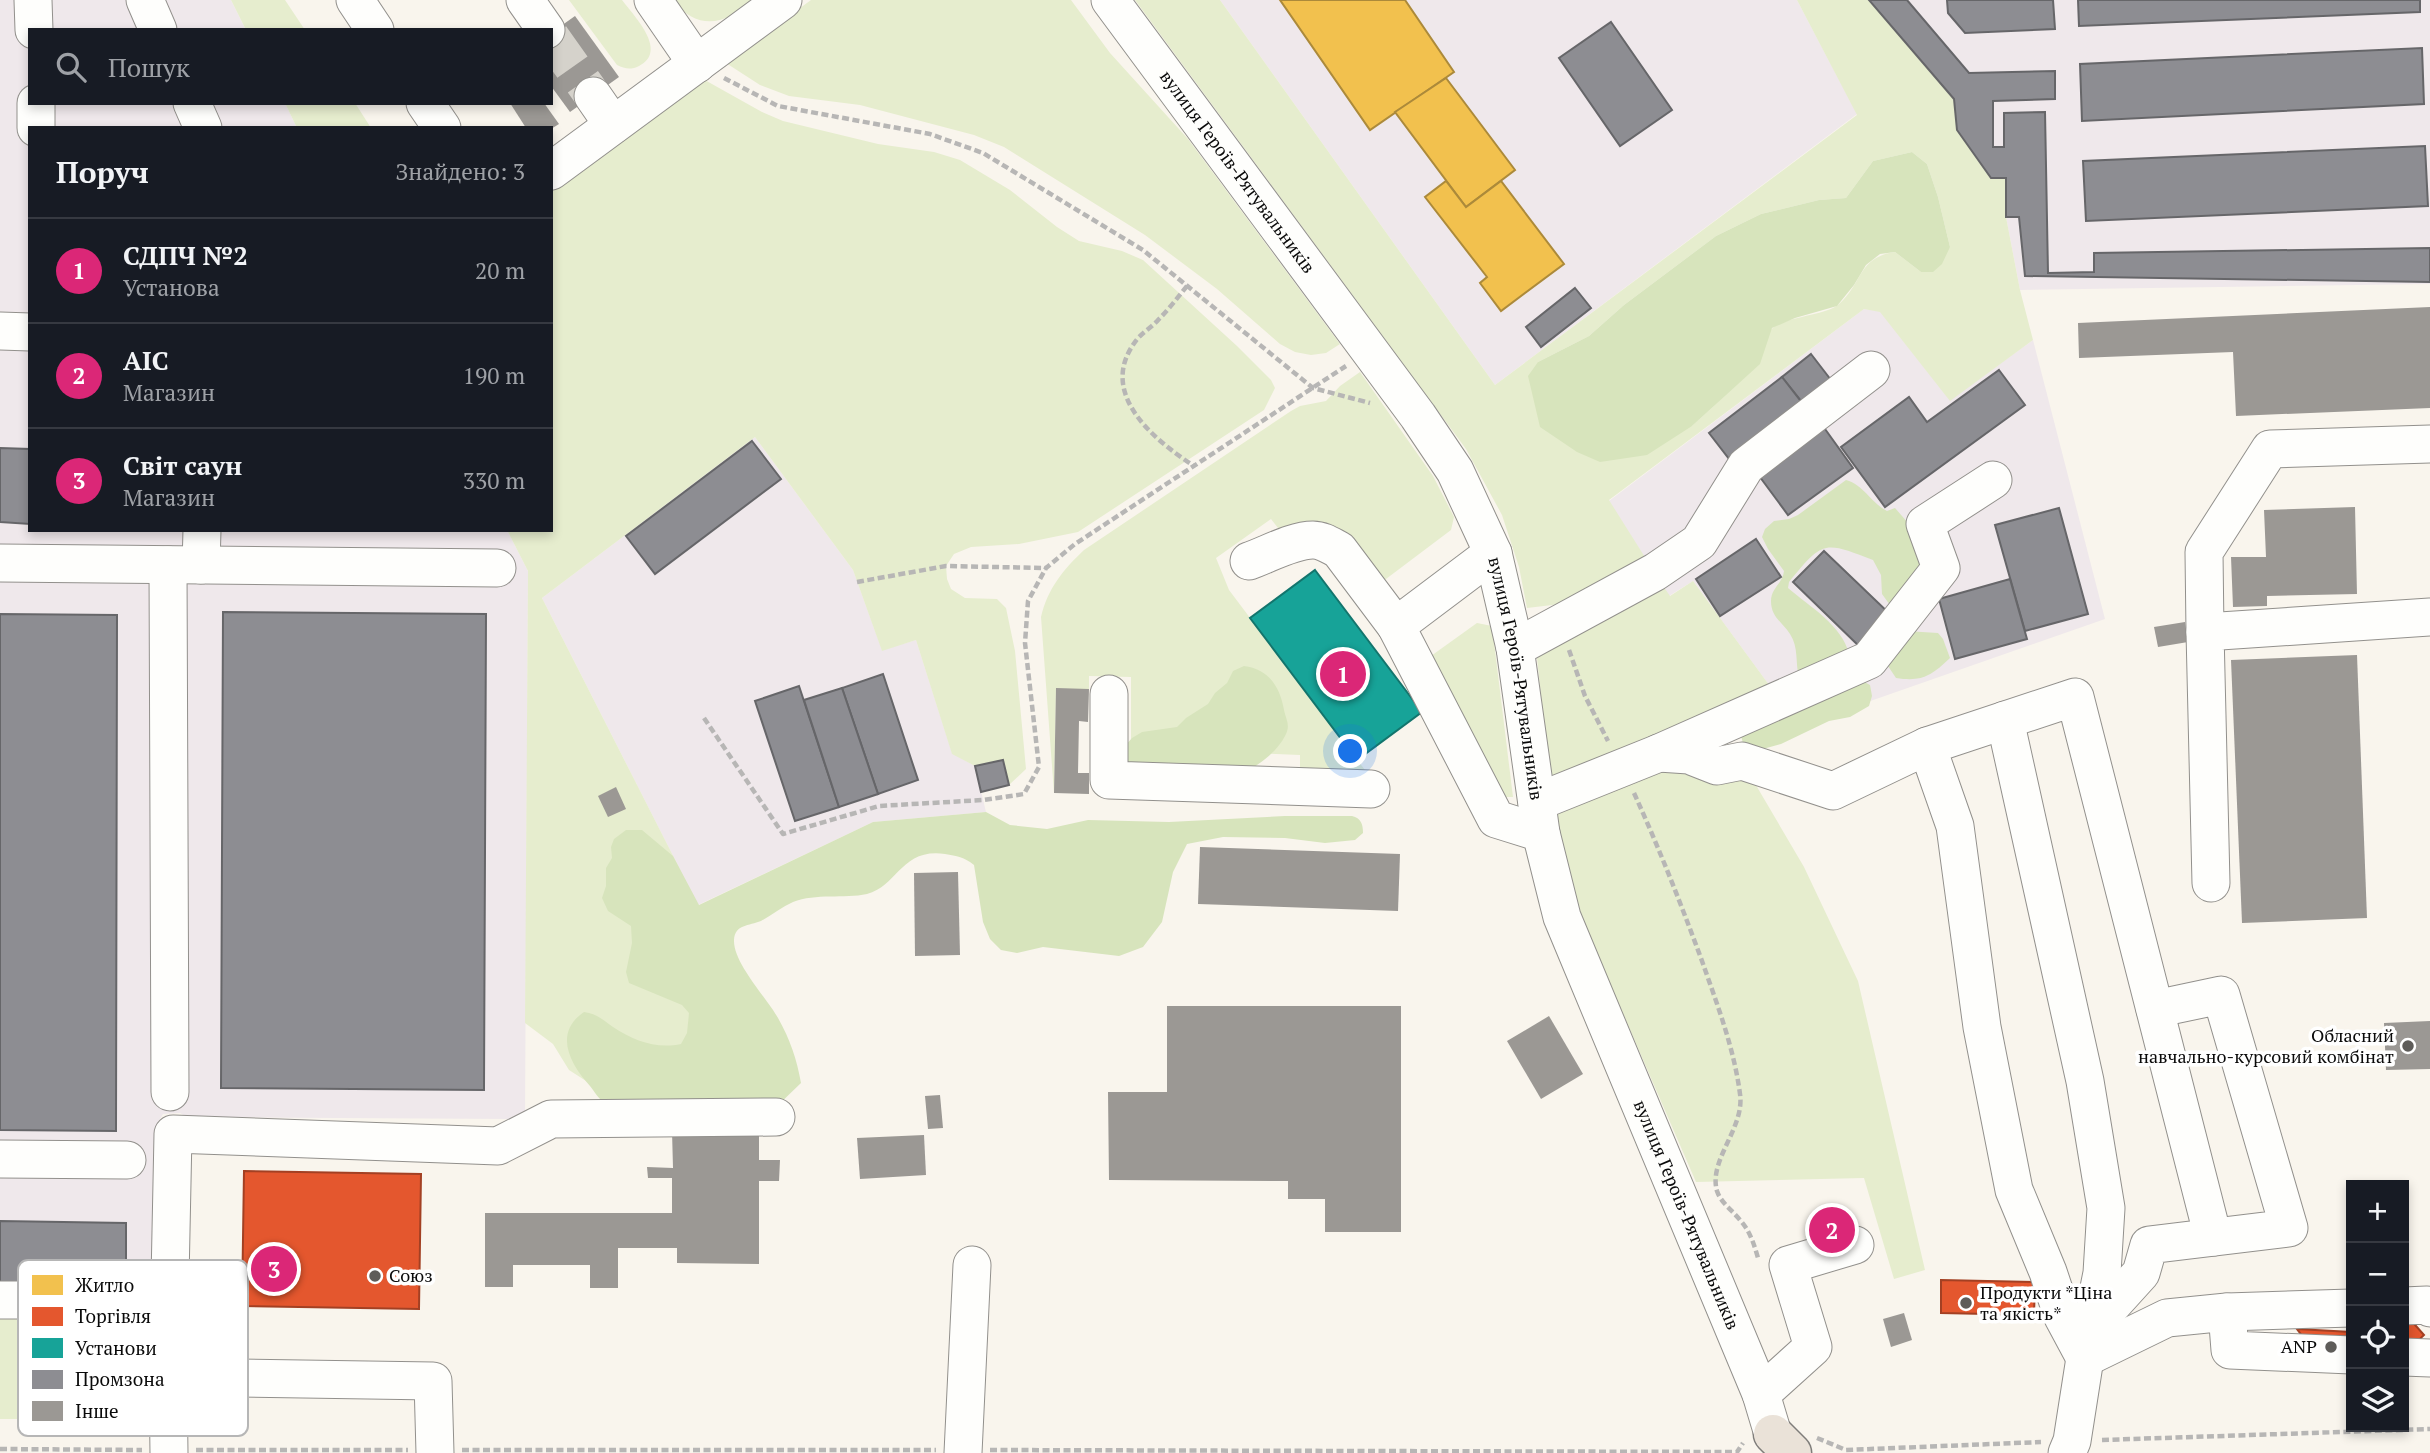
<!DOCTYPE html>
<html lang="uk">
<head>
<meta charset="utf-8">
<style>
  :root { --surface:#171b24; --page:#20242c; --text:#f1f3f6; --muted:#9ea1a6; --line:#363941; --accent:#db2777 }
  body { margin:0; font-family:"PT Serif",serif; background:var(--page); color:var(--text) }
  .controls { position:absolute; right:21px; bottom:21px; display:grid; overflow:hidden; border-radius:0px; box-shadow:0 4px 10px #0003 }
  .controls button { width:63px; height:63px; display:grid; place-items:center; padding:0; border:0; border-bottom:2px solid var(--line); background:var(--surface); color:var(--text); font:35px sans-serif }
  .you { position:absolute; left:1351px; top:752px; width:24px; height:24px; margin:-18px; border:5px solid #fff; border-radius:50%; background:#1a73e8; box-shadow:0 0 0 10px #1a73e833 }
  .badge { display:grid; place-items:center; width:46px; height:46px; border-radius:50%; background:var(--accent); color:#fff; font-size:23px; font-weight:700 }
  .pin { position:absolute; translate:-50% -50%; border:4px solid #fff; box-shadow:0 2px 7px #0006 }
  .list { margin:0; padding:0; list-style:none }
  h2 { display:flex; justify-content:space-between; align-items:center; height:91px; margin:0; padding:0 28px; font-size:30px }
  h2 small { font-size:23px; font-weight:400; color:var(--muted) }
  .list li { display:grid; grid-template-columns:46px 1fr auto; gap:21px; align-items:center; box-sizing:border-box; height:105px; padding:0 28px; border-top:2px solid var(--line) }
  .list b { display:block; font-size:26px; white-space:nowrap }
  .list p { margin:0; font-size:23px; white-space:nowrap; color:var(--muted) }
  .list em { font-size:23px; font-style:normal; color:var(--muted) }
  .icon { flex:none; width:38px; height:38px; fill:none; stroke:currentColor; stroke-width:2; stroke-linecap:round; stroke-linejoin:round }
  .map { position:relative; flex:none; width:2430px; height:1453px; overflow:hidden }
  .search { position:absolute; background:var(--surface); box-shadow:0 4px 10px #0003; left:28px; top:28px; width:525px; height:77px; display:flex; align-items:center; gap:18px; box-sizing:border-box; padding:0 24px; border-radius:0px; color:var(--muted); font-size:26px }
  .panel { position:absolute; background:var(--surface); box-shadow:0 4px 10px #0003; left:28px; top:126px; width:525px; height:406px; border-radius:0px }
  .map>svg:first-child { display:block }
  .industrial { fill:#efe8eb }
  .green { fill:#e6edce; fill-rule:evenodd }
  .forest { fill:#d7e4bc }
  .homes { fill:#f2c14e; stroke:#ac8a3a; stroke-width:2 }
  .shops { fill:#e4572e; stroke:#a34023; stroke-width:2 }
  .public { fill:#17a398; stroke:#13756d; stroke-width:2 }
  .industry { fill:#8d8d92; stroke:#666669; stroke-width:2 }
  .building { fill:#9b9894 }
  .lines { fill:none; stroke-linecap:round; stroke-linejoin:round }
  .minor-tunnel { stroke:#d5d2cb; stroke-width:37; stroke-dasharray:37 18; stroke-linecap:butt }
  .minor-casing { stroke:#92908c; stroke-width:39 }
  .major-casing { stroke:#7f7d7a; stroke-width:41 }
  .path { stroke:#b7b6b5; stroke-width:4.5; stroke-dasharray:7 3.5; stroke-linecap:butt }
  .minor { stroke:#fefefc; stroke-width:37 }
  .major { stroke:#eae2d8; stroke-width:38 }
  .poi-dot { fill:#5e5c59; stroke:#fff; stroke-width:2.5 }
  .labels { text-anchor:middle; stroke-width:7; stroke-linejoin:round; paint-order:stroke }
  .street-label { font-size:18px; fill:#0a0a0a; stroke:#fff }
  .poi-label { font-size:18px; fill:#0a0a0a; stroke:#fff; text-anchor:end }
  .key { fill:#fff; stroke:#b6b6b6; stroke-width:2 }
  .key-label { font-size:19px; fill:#0a0a0a }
</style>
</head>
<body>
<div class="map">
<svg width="2430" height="1453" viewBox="0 0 2430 1453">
  <rect width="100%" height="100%" fill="#f9f5ed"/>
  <g class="industrial">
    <polygon points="0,0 231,0 246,30 30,30 30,103 285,103 297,128 30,128 30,530 507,530 528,571 525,1119 187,1117 180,1113 163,1114 157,1124 152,1291 0,1290"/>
    <polygon points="1220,0 1797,0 1857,114 1495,385"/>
    <polygon points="1869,0 2430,0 2430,284 2020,290 2006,217 1991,178 1957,130 1954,99"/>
    <polygon points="1864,309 1880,311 1950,400 2033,340 2105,619 1799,726 1693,581 1669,596 1609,501"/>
    <polygon points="755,437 853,570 882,650 916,640 952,753 975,766 986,812 873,822 698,905 542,598"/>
  </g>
  <g class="green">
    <polygon points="231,0 285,0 305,30 246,30"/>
    <path d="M569 0H622C634 16 669 51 639 66 631 70 625 69 617 65Z"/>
    <path d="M671 0H759C724 21 704 35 671 0Z"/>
    <polygon points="811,0 1071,0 1110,53 1188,139 1340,344 1326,353 1311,355 1295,352 1280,344 1217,289 1145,235 1004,147 974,135 860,105 789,96 760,85 726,63"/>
    <path d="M1135 0H1220L1495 385 1857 115 1797 0H1869L1954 99 1957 130 1991 178H2006V217L2020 290 2033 340 1950 401 1880 312 1864 309 1609 500 1648 562 1569 603 1527 608 1519 567 1502 515 1466 449ZM1912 152 1927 164 1938 197 1950 247 1921 272 1895 252C1858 257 1863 283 1839 304 1827 315 1790 316 1774 327 1762 335 1737 378 1726 392 1717 405 1703 415 1692 426L1538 362 1589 336 1624 305 1716 236 1761 214 1819 200 1846 198 1873 161Z"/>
    <polygon points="703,79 762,112 783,121 878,144 934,152 960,160 1010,190 1057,227 1079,241 1122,251 1143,260 1237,346 1271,380 1275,388 1264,410 1078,532 1019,544 971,547 954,554 946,566 947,579 951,589 965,598 997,599 1006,608 1015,651 1026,769 1009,785 1003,760 975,766 952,754 916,640 882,651 853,570 755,437 542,598 785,1076 597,1088 569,1070 553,1044 525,1023 528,571 507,530 551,530 551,190"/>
    <polygon points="285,103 355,103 371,128 297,128"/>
    <path d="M1360 372 1433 476 1454 517 1451 530 1378 585 1285 537 1271 519 1216 558 1229 590 1371 778 1300 776V755L1248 753 1131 769V677L1089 676V689H1056L1054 793 1041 617C1048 588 1063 570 1084 550L1291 411 1300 406 1326 401 1340 386Z"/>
    <polygon points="1693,581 1772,689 1550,782 1537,658 1661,583 1670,596"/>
    <polygon points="1477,623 1492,626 1513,797 1496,797 1431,656"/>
    <polygon points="1642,770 1750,775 1804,867 1858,981 1925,1270 1894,1279 1864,1178 1696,1182 1579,912 1554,819 1555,810"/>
    <polygon points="0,1309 162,1309 157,1419 0,1419"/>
  </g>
  <g class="forest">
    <polygon points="1912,152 1927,164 1938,197 1950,247 1942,264 1933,272 1921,272 1895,252 1880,254 1866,265 1854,285 1837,306 1795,318 1772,328 1760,364 1692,426 1647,455 1600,462 1577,452 1540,427 1528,376 1538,362 1589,336 1624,305 1716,236 1761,214 1819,200 1846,198 1873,161"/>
    <path d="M1846 480C1864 485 1870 502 1887 511L1895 508 1909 524 1913 546 1925 554 1931 564 1895 612 1882 594 1881 575 1873 560C1824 541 1823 540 1789 582L1788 588C1810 607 1842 625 1849 654L1799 677C1795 662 1799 648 1790 634 1782 622 1771 617 1771 601 1771 588 1783 583 1784 571L1768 549 1762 537 1765 529 1774 521 1789 519 1798 515Z"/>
    <path d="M1906 631 1938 633 1943 639 1950 658C1931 676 1922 682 1896 678L1884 660Z"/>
    <path d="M1244 666C1268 669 1280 686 1284 710 1286 720 1291 725 1285 736 1277 752 1258 766 1241 774 1232 778 1144 769 1127 768L1124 747 1132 738 1142 732 1177 727 1186 718 1208 704 1215 693 1227 683 1233 671Z"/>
    <polygon points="1859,679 1870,685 1872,696 1869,706 1850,717 1829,721 1781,744 1752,752 1745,750 1741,736"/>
    <path d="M986 812 1010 825 1047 829 1088 820 1169 822 1285 816H1352C1361 818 1363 824 1363 833L1355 840 1325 843 1285 838 1223 837 1187 844 1173 872 1162 922 1143 947 1119 956 1043 947 1017 953 1001 950 990 939 983 922 974 865C964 857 957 856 945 854 901 848 898 886 867 894 844 899 816 893 793 902 782 907 772 915 761 921 749 926 735 924 734 940 733 963 767 998 778 1018 790 1039 797 1060 801 1083L773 1110C761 1110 746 1112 734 1109 706 1100 705 1089 681 1113 668 1112 612 1107 605 1103 599 1100 594 1091 590 1086 570 1064 553 1033 584 1012 597 1014 602 1019 613 1027 634 1041 656 1049 681 1044L687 1033 689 1013 682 1005 629 983 626 972 632 943 631 926 608 911 602 898 606 886V868L612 858 611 847 614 839 626 830H642L673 856 699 905 873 822Z"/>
    <path d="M117 1306 148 1329 157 1344 151 1415 142 1423C120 1421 103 1418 85 1405L84 1386 77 1375 24 1354 17 1334 23 1314Z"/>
  </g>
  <g class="homes">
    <polygon points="1280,0 1405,0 1454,72 1370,130"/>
    <polygon points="1446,78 1515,170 1466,207 1395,112"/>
    <polygon points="1446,181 1466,207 1501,181 1564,264 1501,311 1480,283 1487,277 1425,197"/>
  </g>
  <g class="shops">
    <polygon points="244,1171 421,1174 419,1309 242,1306"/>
    <polygon points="1941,1280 2035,1282 2034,1315 1941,1313"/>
    <polygon points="2408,1317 2424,1335 2404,1354 2404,1366 2404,1320"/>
    <polygon points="2297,1329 2351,1332 2351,1364 2323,1363"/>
  </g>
  <polygon class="public" points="1315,570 1422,712 1357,760 1250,618"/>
  <g class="industry">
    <polygon points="1869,0 1907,0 1969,73 2055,71 2055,99 1993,101 1993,147 2004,147 2004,113 2045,112 2048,273 2094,272 2094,253 2430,248 2430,282 2025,276 2019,217 2006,217 2006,178 1991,178 1957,130 1954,99"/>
    <polygon points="1947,0 2053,0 2055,29 1965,33 1948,13"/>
    <polygon points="2078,0 2420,0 2420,12 2079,26"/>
    <polygon points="1611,22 1672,110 1620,146 1559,58"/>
    <polygon points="2422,48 2424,104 2082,121 2080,64"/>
    <polygon points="2425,146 2428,206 2086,221 2083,161"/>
    <polygon points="1575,288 1591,308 1541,347 1526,327"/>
    <polygon points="1811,354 1831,380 1802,402 1782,377"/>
    <polygon points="1999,370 2025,405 1885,507 1841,447 1909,397 1927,422"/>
    <polygon points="1782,377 1806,408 1733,464 1709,433"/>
    <polygon points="1820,422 1853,468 1788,515 1754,469"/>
    <polygon points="752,441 781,479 655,574 626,536"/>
    <polygon points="0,448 30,449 30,524 0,522"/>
    <polygon points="2059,508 2088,614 2025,631 1995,525"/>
    <polygon points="1756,539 1781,577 1720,616 1696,579"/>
    <polygon points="1824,551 1893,617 1862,649 1793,582"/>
    <polygon points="2010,579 2027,639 1955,659 1939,599"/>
    <polygon points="223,612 486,614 484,1090 221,1088"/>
    <polygon points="0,614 117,615 116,1131 0,1130"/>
    <polygon points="883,674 918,780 878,794 842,688"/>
    <polygon points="799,686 839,807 795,821 755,701"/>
    <polygon points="842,688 878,794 839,807 804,700"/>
    <polygon points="1003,760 1009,785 981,792 975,766"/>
    <polygon points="0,1221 126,1223 126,1291 0,1290"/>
  </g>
  <g class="building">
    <polygon points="575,16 619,77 570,112 551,86 551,33"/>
    <polygon points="510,103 544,103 559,124 551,129 526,128"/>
    <polygon points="2430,307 2430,408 2236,416 2233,352 2079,358 2078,323"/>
    <polygon points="2355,507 2357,594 2267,596 2267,606 2233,607 2231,557 2266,557 2264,510"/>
    <polygon points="2185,622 2188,642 2158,647 2154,627"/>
    <polygon points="2357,655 2367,918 2242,923 2231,660"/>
    <polygon points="1056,688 1089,689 1088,722 1079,721 1078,773 1089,773 1089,794 1054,793"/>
    <polygon points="616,787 626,809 608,817 598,796"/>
    <polygon points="1200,847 1400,854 1398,911 1198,904"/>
    <polygon points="958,872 960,955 915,956 914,873"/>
    <polygon points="1167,1006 1401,1006 1401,1232 1325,1232 1325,1199 1288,1199 1288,1181 1109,1180 1108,1092 1167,1092"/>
    <polygon points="1549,1016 1583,1074 1541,1099 1507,1041"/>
    <polygon points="2430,1021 2430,1069 2386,1070 2384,1023"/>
    <polygon points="940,1095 943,1128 928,1129 925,1096"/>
    <polygon points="672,1131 759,1131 759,1160 780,1160 779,1181 759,1181 759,1264 677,1263 677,1248 618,1248 618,1288 590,1288 590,1265 513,1265 513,1287 485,1287 485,1213 672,1213 672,1178 648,1178 647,1167 673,1168"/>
    <polygon points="924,1135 926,1175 860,1179 857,1138"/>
    <polygon points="1904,1313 1912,1340 1891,1347 1883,1319"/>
  </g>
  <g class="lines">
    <polyline class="minor-tunnel" points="551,37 593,96"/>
    <g class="minor-casing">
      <g id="minor">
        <polyline points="33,0 34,30"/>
        <polyline points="145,0 158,30"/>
        <polyline points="355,0 375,30"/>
        <polyline points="525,0 546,30"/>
        <polyline points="653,0 697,64"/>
        <path id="s1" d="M1110 0 1418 416 1455 471 1493 553 1515 648 1541 833 1562 917 1761 1394 1773 1434"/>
        <polyline points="593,96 613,125"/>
        <polyline points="36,103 36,128"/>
        <polyline points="192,103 203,128"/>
        <polyline points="425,103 442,128"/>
        <polyline points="551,171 783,0"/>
        <polyline points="0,331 30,332"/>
        <polyline points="1493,553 1396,626 1496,819 1541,833"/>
        <path d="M1249 561C1269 554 1293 540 1313 540 1323 540 1331 546 1339 550L1396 626"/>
        <polyline points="0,563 497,568"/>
        <polyline points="168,565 170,1092"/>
        <polyline points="201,565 202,530"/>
        <polyline points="2205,632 2204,552 2270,449 2430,444"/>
        <polyline points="1515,648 1655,572 1699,542 1746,466 1871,370"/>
        <polyline points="1109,694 1109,780 1371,789"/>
        <polyline points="2005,720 2085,1081 2106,1208 2102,1273 2085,1358 2072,1441 2067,1453"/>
        <polyline points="1927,746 2075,697 2213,1237"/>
        <polyline points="1659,753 1689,755 1717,766 1742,761 1833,791 1927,746 1955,826 1982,1027 2014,1190 2048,1272 2063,1317 2085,1358 2167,1318 2227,1312 2230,1350 2351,1355"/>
        <polyline points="1537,802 1659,753 1869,660 1941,568 1925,524 1993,480"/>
        <polyline points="2211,883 2205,632 2430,617"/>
        <polyline points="0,1159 127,1160"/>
        <polyline points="0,1300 170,1300"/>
        <polyline points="2404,1306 2427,1305 2430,1308"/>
        <polyline points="2227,1312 2351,1308"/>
        <polyline points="2092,1327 2141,1273 2149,1245 2289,1228 2221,995 2155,1009"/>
        <polyline points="2404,1357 2430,1358"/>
        <polyline points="168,1377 173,1134 498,1146 551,1119 776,1117"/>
        <polyline points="1761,1394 1813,1347 1788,1265 1855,1245"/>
        <polyline points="169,1453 168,1377 433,1381 435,1453"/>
        <polyline points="963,1453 972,1265"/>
      </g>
    </g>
    <g class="major-casing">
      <polyline id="major" points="1773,1434 1792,1453"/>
    </g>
    <g class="path">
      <polyline points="724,78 778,106 930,134 983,153 1143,250 1313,388 1370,403"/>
      <path d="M1187 286C1178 297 1169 309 1159 319 1153 326 1145 331 1139 337 1094 390 1151 438 1194 466"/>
      <polyline points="857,582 946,566 1046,568"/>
      <polyline points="1569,650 1585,696 1608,741"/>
      <polyline points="704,718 783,834 879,806 983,800 1024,794 1039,767 1025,643 1028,601 1046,568 1075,544 1346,366"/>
      <path d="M1634 793C1659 848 1681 904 1702 961 1717 1004 1734 1048 1740 1094 1745 1128 1708 1160 1717 1191 1721 1203 1732 1210 1740 1220 1750 1231 1754 1244 1758 1258"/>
      <polyline points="1817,1438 1846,1450 2041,1442"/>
      <polyline points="2102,1440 2430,1429"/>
      <polyline points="0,1449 142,1450"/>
      <polyline points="196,1450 408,1450"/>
      <polyline points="462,1450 936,1450"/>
      <polyline points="990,1450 1737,1452 1743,1443"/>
    </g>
    <use href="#minor" class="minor"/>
    <use href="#major" class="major"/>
  </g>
  <g class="poi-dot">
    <circle cx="2408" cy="1046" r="7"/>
    <circle cx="375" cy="1276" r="7"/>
    <circle cx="1966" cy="1303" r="7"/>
    <circle cx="2331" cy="1347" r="7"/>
  </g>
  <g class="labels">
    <g class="street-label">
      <text dy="6" stroke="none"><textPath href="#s1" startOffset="214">вулиця Героїв-Рятувальників</textPath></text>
      <text dy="6" stroke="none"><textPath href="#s1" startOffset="802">вулиця Героїв-Рятувальників</textPath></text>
      <text dy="6" stroke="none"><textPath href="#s1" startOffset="1368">вулиця Героїв-Рятувальників</textPath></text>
    </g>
    <g class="poi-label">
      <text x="2394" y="1042">Обласний<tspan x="2394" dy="21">навчально-курсовий комбінат</tspan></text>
      <text x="389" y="1282" text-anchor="start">Союз</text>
      <text x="1980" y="1299" text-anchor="start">Продукти *Ціна<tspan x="1980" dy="21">та якість*</tspan></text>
      <text x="2317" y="1353">ANP</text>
    </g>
  </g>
  <rect x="18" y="1260" width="230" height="176" rx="10" class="key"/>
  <rect x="32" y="1275" width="31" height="20" fill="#f2c14e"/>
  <rect x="32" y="1307" width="31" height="19" fill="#e4572e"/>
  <rect x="32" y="1338" width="31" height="20" fill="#17a398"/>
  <rect x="32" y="1370" width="31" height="19" fill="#8d8d92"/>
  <rect x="32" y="1401" width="31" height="20" fill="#9b9894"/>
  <g class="key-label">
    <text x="75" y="1292">Житло</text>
    <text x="75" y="1323">Торгівля</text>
    <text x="75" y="1355">Установи</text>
    <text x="75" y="1386">Промзона</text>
    <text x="75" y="1418">Інше</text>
  </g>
</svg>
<div class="controls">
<button>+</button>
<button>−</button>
<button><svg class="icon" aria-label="locate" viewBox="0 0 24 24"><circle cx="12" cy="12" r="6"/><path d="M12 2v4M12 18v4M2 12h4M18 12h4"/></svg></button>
<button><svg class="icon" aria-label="layers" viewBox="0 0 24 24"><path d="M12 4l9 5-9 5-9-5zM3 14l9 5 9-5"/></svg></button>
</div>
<div class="you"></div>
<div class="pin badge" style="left:1343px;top:674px">1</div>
<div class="pin badge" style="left:1832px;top:1230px">2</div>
<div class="pin badge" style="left:274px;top:1269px">3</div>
<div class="search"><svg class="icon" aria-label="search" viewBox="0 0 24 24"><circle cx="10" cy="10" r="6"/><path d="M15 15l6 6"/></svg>Пошук</div>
<section class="panel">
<h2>Поруч<small>Знайдено: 3</small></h2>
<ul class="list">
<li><span class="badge">1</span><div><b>СДПЧ №2</b><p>Установа</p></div><em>20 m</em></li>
<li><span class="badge">2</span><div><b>АІС</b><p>Магазин</p></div><em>190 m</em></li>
<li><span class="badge">3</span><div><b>Світ саун</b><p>Магазин</p></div><em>330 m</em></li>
</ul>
</section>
</div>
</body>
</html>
